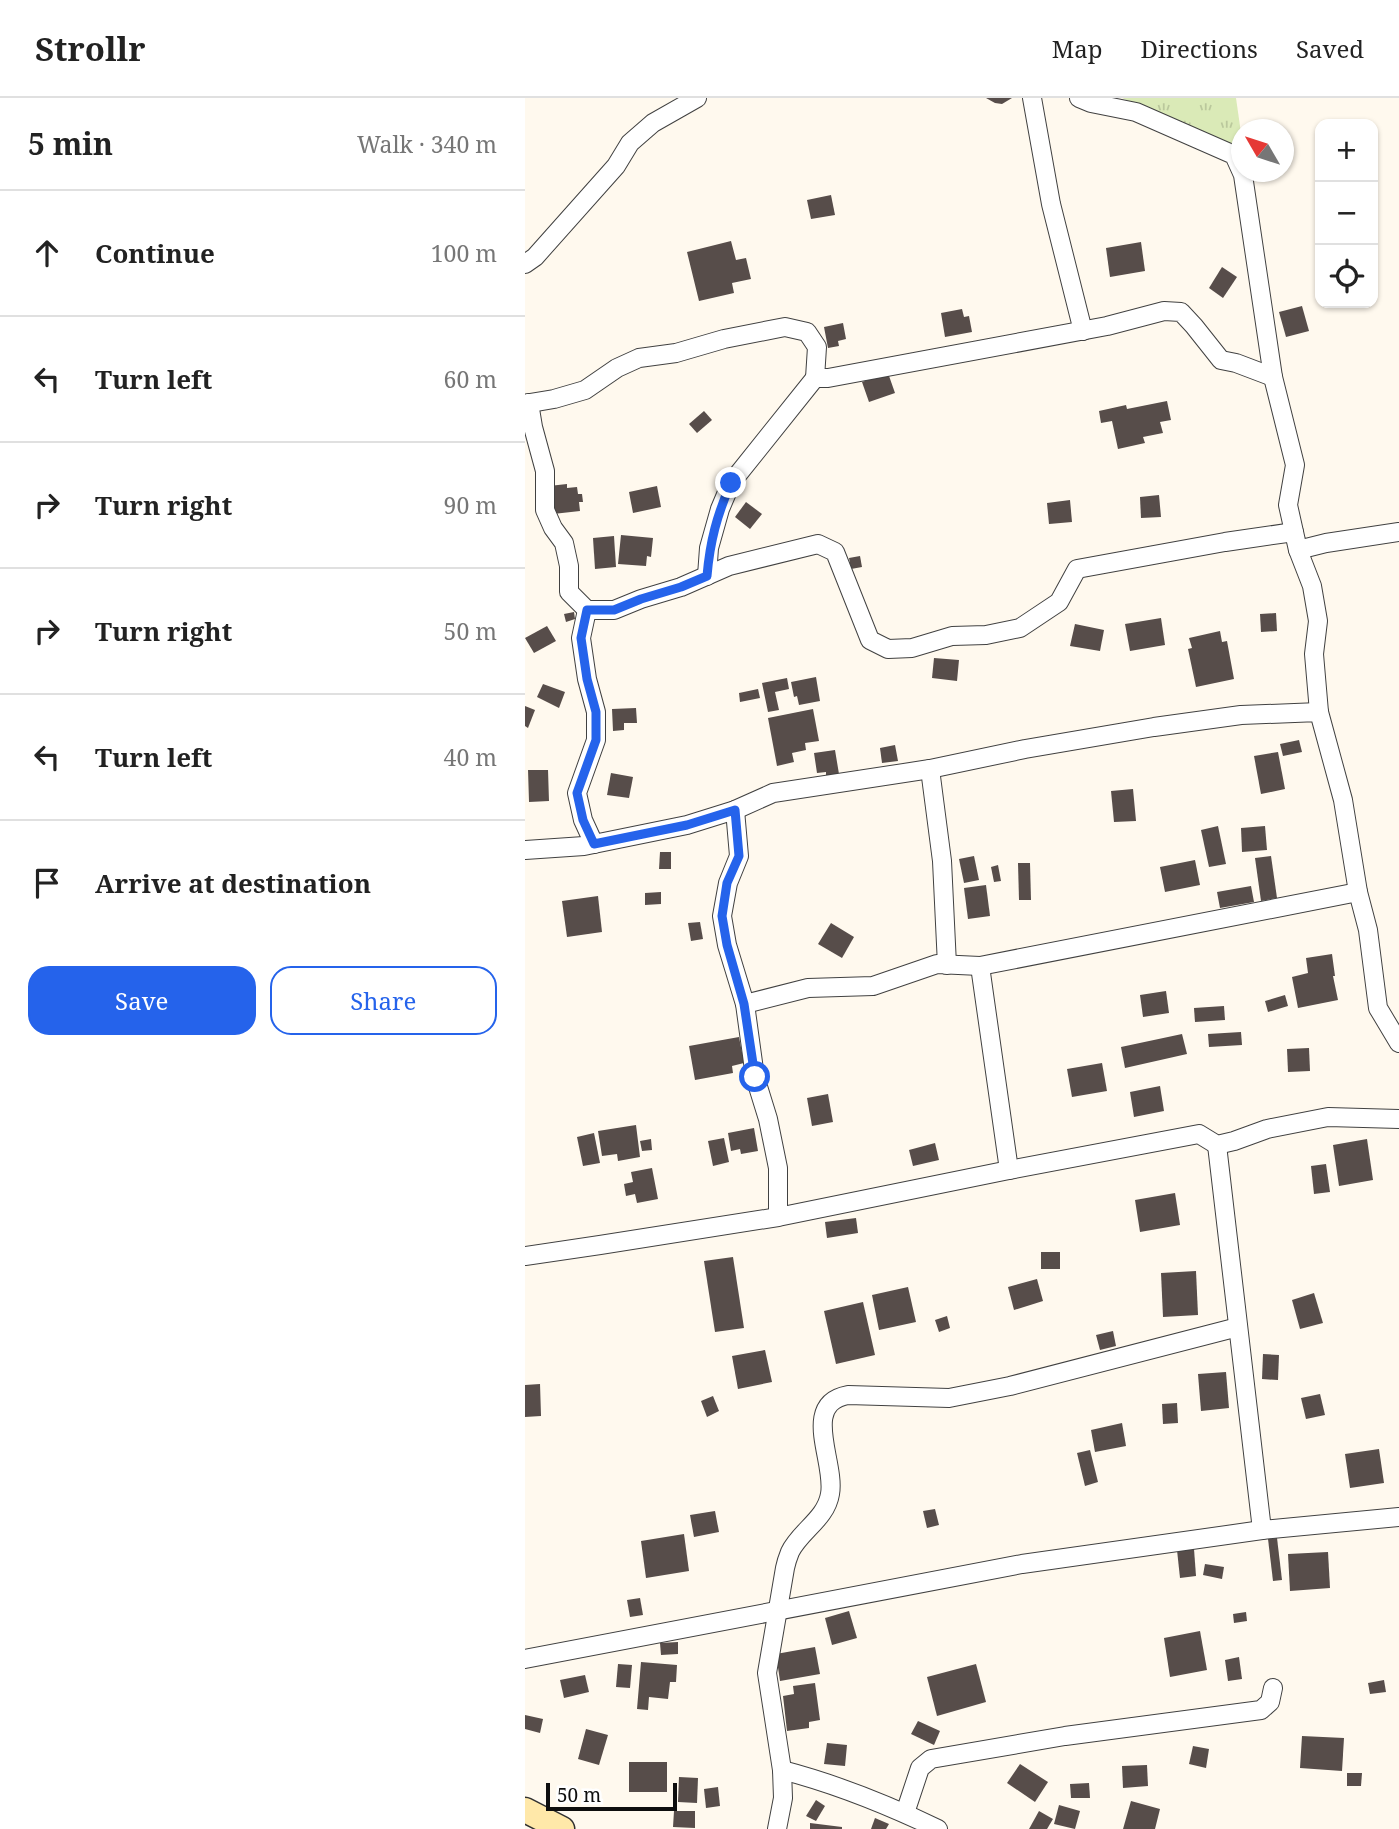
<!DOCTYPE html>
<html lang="en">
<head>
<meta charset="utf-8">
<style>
  :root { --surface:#fff; --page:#f6f6f6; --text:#222; --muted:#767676; --line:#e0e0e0; --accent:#2563eb }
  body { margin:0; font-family:"Noto Serif",serif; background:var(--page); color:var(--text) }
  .controls { position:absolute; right:21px; top:21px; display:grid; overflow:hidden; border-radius:14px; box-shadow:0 2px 5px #0004 }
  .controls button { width:63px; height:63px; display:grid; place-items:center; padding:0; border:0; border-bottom:2px solid var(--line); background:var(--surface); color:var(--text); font:35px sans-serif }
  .compass { position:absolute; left:706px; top:21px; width:63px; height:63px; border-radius:50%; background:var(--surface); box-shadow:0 2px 5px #0004; rotate:309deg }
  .scale { position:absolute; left:21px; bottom:18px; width:131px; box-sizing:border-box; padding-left:7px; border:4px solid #0e0e0e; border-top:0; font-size:19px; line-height:24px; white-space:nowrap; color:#0e0e0e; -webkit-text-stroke:5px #fff; paint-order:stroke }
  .stop { position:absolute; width:21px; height:21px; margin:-16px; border:5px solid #2563eb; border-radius:50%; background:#fff }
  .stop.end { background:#2563eb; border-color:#fff; box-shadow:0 2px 7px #0008 }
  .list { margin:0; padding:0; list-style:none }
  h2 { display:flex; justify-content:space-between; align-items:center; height:91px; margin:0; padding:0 28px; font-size:30px }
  h2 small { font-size:23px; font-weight:400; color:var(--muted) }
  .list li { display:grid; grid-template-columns:46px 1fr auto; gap:21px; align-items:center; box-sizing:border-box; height:126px; padding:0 28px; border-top:2px solid var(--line) }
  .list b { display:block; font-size:26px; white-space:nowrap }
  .list em { font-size:23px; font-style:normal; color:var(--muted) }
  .actions { display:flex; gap:14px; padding:21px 28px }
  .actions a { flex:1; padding:16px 0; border:2px solid var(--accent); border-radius:21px; text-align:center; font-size:24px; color:var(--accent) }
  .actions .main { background:var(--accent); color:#fff }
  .icon { flex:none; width:38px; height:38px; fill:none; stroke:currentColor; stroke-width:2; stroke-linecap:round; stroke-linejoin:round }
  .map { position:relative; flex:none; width:874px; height:1731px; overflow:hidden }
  header { display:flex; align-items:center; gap:42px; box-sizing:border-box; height:98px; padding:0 35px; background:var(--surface); border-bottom:2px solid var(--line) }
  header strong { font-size:33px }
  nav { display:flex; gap:38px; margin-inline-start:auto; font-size:24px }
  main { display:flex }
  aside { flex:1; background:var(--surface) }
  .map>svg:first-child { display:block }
  .grass { fill:url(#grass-tufts) }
  .building { fill:#574d4a }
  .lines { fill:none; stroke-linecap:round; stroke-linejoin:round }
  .minor-casing { stroke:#414141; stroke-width:20 }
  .secondary-casing { stroke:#303030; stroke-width:27 }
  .minor { stroke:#fff; stroke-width:18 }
  .secondary { stroke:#ffe8a9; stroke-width:24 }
  .route { stroke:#2563eb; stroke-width:9 }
</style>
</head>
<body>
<header>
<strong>Strollr</strong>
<nav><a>Map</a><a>Directions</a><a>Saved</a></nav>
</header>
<main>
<aside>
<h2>5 min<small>Walk · 340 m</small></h2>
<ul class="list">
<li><svg class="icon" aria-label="ahead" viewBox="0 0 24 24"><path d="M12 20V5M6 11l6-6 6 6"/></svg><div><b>Continue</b></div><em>100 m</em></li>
<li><svg class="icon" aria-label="left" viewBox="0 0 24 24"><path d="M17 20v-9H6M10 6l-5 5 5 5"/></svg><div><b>Turn left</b></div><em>60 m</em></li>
<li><svg class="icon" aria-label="right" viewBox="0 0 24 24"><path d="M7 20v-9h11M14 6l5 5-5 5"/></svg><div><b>Turn right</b></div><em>90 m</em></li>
<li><svg class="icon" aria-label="right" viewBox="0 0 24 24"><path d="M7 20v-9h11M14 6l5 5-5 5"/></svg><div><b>Turn right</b></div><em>50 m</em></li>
<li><svg class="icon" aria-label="left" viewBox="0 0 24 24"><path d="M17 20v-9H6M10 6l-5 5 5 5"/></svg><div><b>Turn left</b></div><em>40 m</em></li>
<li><svg class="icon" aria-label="arrive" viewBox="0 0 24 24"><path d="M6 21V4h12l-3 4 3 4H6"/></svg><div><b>Arrive at destination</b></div></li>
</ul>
<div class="actions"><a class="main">Save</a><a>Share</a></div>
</aside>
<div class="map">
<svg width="874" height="1731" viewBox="0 0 874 1731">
  <defs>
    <pattern id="grass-tufts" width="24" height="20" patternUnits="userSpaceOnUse" patternTransform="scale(1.75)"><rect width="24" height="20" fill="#daeab7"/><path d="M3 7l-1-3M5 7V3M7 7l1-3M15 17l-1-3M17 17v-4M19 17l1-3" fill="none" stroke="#bac89c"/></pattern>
  </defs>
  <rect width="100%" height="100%" fill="#fff9ee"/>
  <polygon class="grass" points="597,0 711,0 716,35 716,52"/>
  <g class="building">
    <polygon points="461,0 487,0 477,6 470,5"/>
    <polygon points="306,97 310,117 286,121 282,102"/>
    <polygon points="206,143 211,162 221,160 226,181 207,185 209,195 174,203 162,154"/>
    <polygon points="616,144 620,173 585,179 581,150"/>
    <polygon points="697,169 712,179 698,200 684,190"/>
    <polygon points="777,208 784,233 761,239 754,214"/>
    <polygon points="437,211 439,219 444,218 447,234 420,239 416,215"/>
    <polygon points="318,225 321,241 313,243 314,248 303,250 299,229"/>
    <polygon points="363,275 370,295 344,304 337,284"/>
    <polygon points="642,303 646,322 635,324 638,335 618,339 620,345 593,351 587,323 576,325 574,313 601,307 602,311"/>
    <polygon points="179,313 187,322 172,335 164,326"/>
    <polygon points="42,386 42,390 52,389 53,396 57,396 58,404 54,404 55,413 28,416 24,388"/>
    <polygon points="132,388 136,409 108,415 104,394"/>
    <polygon points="634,397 636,419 616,420 615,399"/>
    <polygon points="545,402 547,424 524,426 522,405"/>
    <polygon points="221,404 237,416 225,431 210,419"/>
    <polygon points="96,437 128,440 126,459 122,458 121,468 93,466"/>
    <polygon points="89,438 91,469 70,471 68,440"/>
    <polygon points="335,458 337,469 326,471 324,460"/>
    <polygon points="49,514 50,521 41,524 39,516"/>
    <polygon points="751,515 752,533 736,534 735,516"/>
    <polygon points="636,520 640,547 605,553 600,526"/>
    <polygon points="550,526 579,532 575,553 545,548"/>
    <polygon points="22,528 31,543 9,555 0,540"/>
    <polygon points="695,533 697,544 702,543 709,581 671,589 663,551 667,550 664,540"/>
    <polygon points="409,560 434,562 432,583 407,580"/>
    <polygon points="291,579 295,603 274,607 272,598 269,599 266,584"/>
    <polygon points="262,580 264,591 250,594 254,612 243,614 237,585"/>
    <polygon points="18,586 40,594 34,610 12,599"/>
    <polygon points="233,591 235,600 215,604 214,595"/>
    <polygon points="0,608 10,612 3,630 0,628"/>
    <polygon points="111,610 112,625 99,625 99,632 88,633 87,611"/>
    <polygon points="288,611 294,643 280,645 281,652 267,655 269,664 252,668 243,620"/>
    <polygon points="774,642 777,654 758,658 755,646"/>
    <polygon points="370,647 373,663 357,665 355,650"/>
    <polygon points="310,652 314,676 301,678 301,674 292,675 289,655"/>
    <polygon points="753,654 760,691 736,696 729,658"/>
    <polygon points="3,672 23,672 24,703 4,704"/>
    <polygon points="86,675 108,679 104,700 82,697"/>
    <polygon points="608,691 611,723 589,724 586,693"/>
    <polygon points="693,728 701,766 684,769 676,732"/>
    <polygon points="740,728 742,752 717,754 716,730"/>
    <polygon points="135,754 146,754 146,771 134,771"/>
    <polygon points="449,758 454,782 439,785 434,761"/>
    <polygon points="746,758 752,800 736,803 730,760"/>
    <polygon points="670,762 675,787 640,794 635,769"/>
    <polygon points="493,765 505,765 506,802 494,802"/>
    <polygon points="473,767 476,783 469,784 466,769"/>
    <polygon points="461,787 465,818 443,821 439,790"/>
    <polygon points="726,788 729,804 695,810 692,794"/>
    <polygon points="136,794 136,806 120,807 120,795"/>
    <polygon points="73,798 77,834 42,839 37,803"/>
    <polygon points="175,824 178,841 166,843 163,825"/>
    <polygon points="306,825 329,839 317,860 293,846"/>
    <polygon points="807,856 810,878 808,878 813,902 773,910 767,879 783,875 781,860"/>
    <polygon points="641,893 644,915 618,919 615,897"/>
    <polygon points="760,897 763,908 743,914 740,903"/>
    <polygon points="699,908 700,922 670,924 669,910"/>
    <polygon points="716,934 717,947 684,949 683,936"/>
    <polygon points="657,936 662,956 600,970 596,949"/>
    <polygon points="214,939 219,965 207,968 208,975 170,982 164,948"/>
    <polygon points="784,950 785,973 763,974 762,951"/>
    <polygon points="577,965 582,993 547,999 542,971"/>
    <polygon points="635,988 639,1013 609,1019 605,994"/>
    <polygon points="303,996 308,1024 287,1028 282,1000"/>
    <polygon points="111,1027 115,1059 93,1063 92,1056 77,1058 73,1033"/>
    <polygon points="229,1030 233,1053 216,1056 215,1051 206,1053 203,1035"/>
    <polygon points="69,1035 75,1065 58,1068 52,1039"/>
    <polygon points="199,1040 204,1064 188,1068 183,1043"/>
    <polygon points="126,1041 127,1052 117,1053 115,1043"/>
    <polygon points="842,1041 848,1082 814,1088 808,1047"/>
    <polygon points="410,1045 414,1062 388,1068 384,1052"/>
    <polygon points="801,1066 805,1094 789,1096 786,1068"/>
    <polygon points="127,1070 133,1101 112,1105 110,1096 101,1098 99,1086 108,1084 106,1074"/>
    <polygon points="650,1095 655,1127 615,1134 610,1102"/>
    <polygon points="331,1120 333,1135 302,1140 300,1124"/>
    <rect x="516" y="1154" width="19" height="17"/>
    <polygon points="208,1159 219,1230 190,1234 179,1163"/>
    <polygon points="671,1173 673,1217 638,1219 636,1175"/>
    <polygon points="512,1181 518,1203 489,1212 483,1189"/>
    <polygon points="383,1189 391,1224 354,1232 347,1197"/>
    <polygon points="789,1195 798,1225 775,1231 767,1202"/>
    <polygon points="338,1204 350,1257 311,1266 299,1213"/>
    <polygon points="422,1218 425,1230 414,1234 410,1222"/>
    <polygon points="588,1233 591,1248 575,1252 571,1237"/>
    <polygon points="240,1252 247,1284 213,1291 207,1258"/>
    <polygon points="738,1256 754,1257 753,1282 737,1281"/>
    <polygon points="701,1274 704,1310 676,1313 673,1276"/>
    <polygon points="15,1286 16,1318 0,1319 0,1287"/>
    <polygon points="795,1296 800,1317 781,1321 776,1300"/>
    <polygon points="188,1298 194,1313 182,1319 176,1303"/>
    <polygon points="652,1305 653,1325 638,1326 637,1306"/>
    <polygon points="597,1325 601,1348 570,1354 566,1332"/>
    <polygon points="854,1351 859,1385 825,1390 820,1356"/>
    <polygon points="565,1352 573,1384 560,1388 552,1355"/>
    <polygon points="410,1411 414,1427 402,1430 398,1413"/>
    <polygon points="190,1413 194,1434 169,1439 165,1417"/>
    <polygon points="159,1436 164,1473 121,1480 116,1443"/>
    <polygon points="752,1440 757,1482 748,1483 743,1441"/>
    <polygon points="669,1451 671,1478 655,1480 652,1452"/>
    <polygon points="803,1454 805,1490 765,1493 763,1456"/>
    <polygon points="680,1466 699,1469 697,1481 678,1477"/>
    <polygon points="115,1500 118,1517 105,1519 102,1502"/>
    <polygon points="324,1513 332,1540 307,1547 300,1520"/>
    <polygon points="721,1514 722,1523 709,1525 708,1516"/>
    <polygon points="675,1533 682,1572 645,1579 639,1540"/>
    <polygon points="153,1544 153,1556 136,1557 135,1545"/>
    <polygon points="290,1549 295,1576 255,1583 251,1556"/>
    <polygon points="714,1559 717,1581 703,1583 700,1562"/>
    <polygon points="116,1564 152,1567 151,1584 145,1584 143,1601 124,1599 123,1612 112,1611"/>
    <polygon points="93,1566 107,1567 105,1590 91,1589"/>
    <polygon points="451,1566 461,1604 412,1618 402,1579"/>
    <polygon points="60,1577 64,1594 39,1600 35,1582"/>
    <polygon points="859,1582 861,1594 845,1596 843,1585"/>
    <polygon points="290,1585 295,1622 284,1624 284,1630 262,1633 258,1598 269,1596 268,1588"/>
    <polygon points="0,1617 18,1621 15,1635 0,1631"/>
    <polygon points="393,1623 415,1633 409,1647 386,1636"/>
    <polygon points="61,1631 83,1637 74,1667 53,1661"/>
    <polygon points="777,1638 819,1640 817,1673 775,1670"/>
    <polygon points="302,1645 322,1647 320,1668 299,1666"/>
    <polygon points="668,1648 684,1651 681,1670 664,1666"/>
    <rect x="104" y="1664" width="38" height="30"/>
    <polygon points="495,1666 523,1684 510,1704 482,1685"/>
    <polygon points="622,1667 623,1688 598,1690 597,1668"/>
    <polygon points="822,1675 837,1675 836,1688 822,1688"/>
    <polygon points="154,1679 173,1680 172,1705 153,1704"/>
    <polygon points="564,1685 565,1700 546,1700 545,1686"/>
    <polygon points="193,1689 195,1708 181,1710 179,1691"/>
    <polygon points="291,1702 300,1708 291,1723 281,1718"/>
    <polygon points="606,1703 635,1711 630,1731 598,1731"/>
    <polygon points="534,1707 555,1713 550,1731 529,1726"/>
    <polygon points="149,1713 170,1713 170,1730 148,1729"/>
    <polygon points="514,1713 528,1721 522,1731 504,1731"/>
    <polygon points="350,1720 364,1726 361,1731 346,1731"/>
    <polygon points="285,1725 317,1729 317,1731 285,1731"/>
  </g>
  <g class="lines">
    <g class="minor-casing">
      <g id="minor">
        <polyline points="507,0 526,106 558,233"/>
        <polyline points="554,0 566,5 611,14 709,57 718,77 748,279 770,367 763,407 773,452 801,445 874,434"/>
        <polyline points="0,166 10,159 91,68 105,45 128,25 172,0"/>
        <polyline points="4,305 8,329 20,373 20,412 28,430 39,445 44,468 44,494 62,512 89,512 116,501 156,489 204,468 293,446 310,454 345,542 363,551 387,550 427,538 461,537 495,530 534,504 552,471 700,444 769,434"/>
        <polyline points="0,306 29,301 60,292 92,270 114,260 151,255 199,241 260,229 282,234 292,249 290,280 303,280 582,228 639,213 656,214 669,228 696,262 711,265 748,279"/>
        <polyline points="773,452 787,488 793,523 789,556 794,614"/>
        <polyline points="182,478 184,450 195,411 206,385 290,280"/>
        <polyline points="62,512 56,540 62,581 71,614 71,642 52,695 58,722 69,746"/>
        <polyline points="405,671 417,763 422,867"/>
        <polyline points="210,712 214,758 203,785 197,818 202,847 220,906 230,979 243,1021 253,1070 253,1119"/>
        <polyline points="0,752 59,748 162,727 210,712 248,695 405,671 500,651 629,629 716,617 794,614 818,702 833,794 843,832 853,910 874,945"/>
        <polyline points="455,868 484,1072"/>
        <polyline points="220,906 283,890 348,888 412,866 455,868 833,794"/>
        <polyline points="692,1047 737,1432"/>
        <polyline points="0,1158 75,1147 253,1119 484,1072 674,1036 692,1047 709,1043 742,1031 803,1019 874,1021"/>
        <polyline points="0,1561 497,1466 737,1432 874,1419"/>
        <path d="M257 1672C311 1686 363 1707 413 1731"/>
        <polyline points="380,1715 395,1670 406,1661 540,1638 736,1612 745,1604 748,1590"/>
        <path d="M252 1731 258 1700 257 1672 242 1575 260 1470C261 1465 263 1459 265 1454 275 1433 301 1421 305 1396 311 1364 275 1306 323 1297L424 1300 485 1288 713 1229"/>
      </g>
    </g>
    <g class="secondary-casing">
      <polyline id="secondary" points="0,1712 37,1731"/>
    </g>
    <use href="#minor" class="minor"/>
    <use href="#secondary" class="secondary"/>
  </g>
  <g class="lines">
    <path class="route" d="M206 385C192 417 185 443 182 478L156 489 116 501 89 512H62L56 540 62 581 71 614V642L52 695 58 722 69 746 162 727 210 712 214 758 202 785 197 818 202 847 219 906 230 979"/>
  </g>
</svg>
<div class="controls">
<button>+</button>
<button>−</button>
<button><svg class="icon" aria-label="locate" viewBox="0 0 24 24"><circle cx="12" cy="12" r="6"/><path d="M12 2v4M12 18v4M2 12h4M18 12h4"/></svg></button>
</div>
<svg class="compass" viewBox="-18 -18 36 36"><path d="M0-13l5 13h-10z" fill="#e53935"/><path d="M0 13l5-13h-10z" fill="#767676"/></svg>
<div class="scale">50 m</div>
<div class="stop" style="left:230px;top:979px"></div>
<div class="stop end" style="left:206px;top:385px"></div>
</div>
</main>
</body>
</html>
